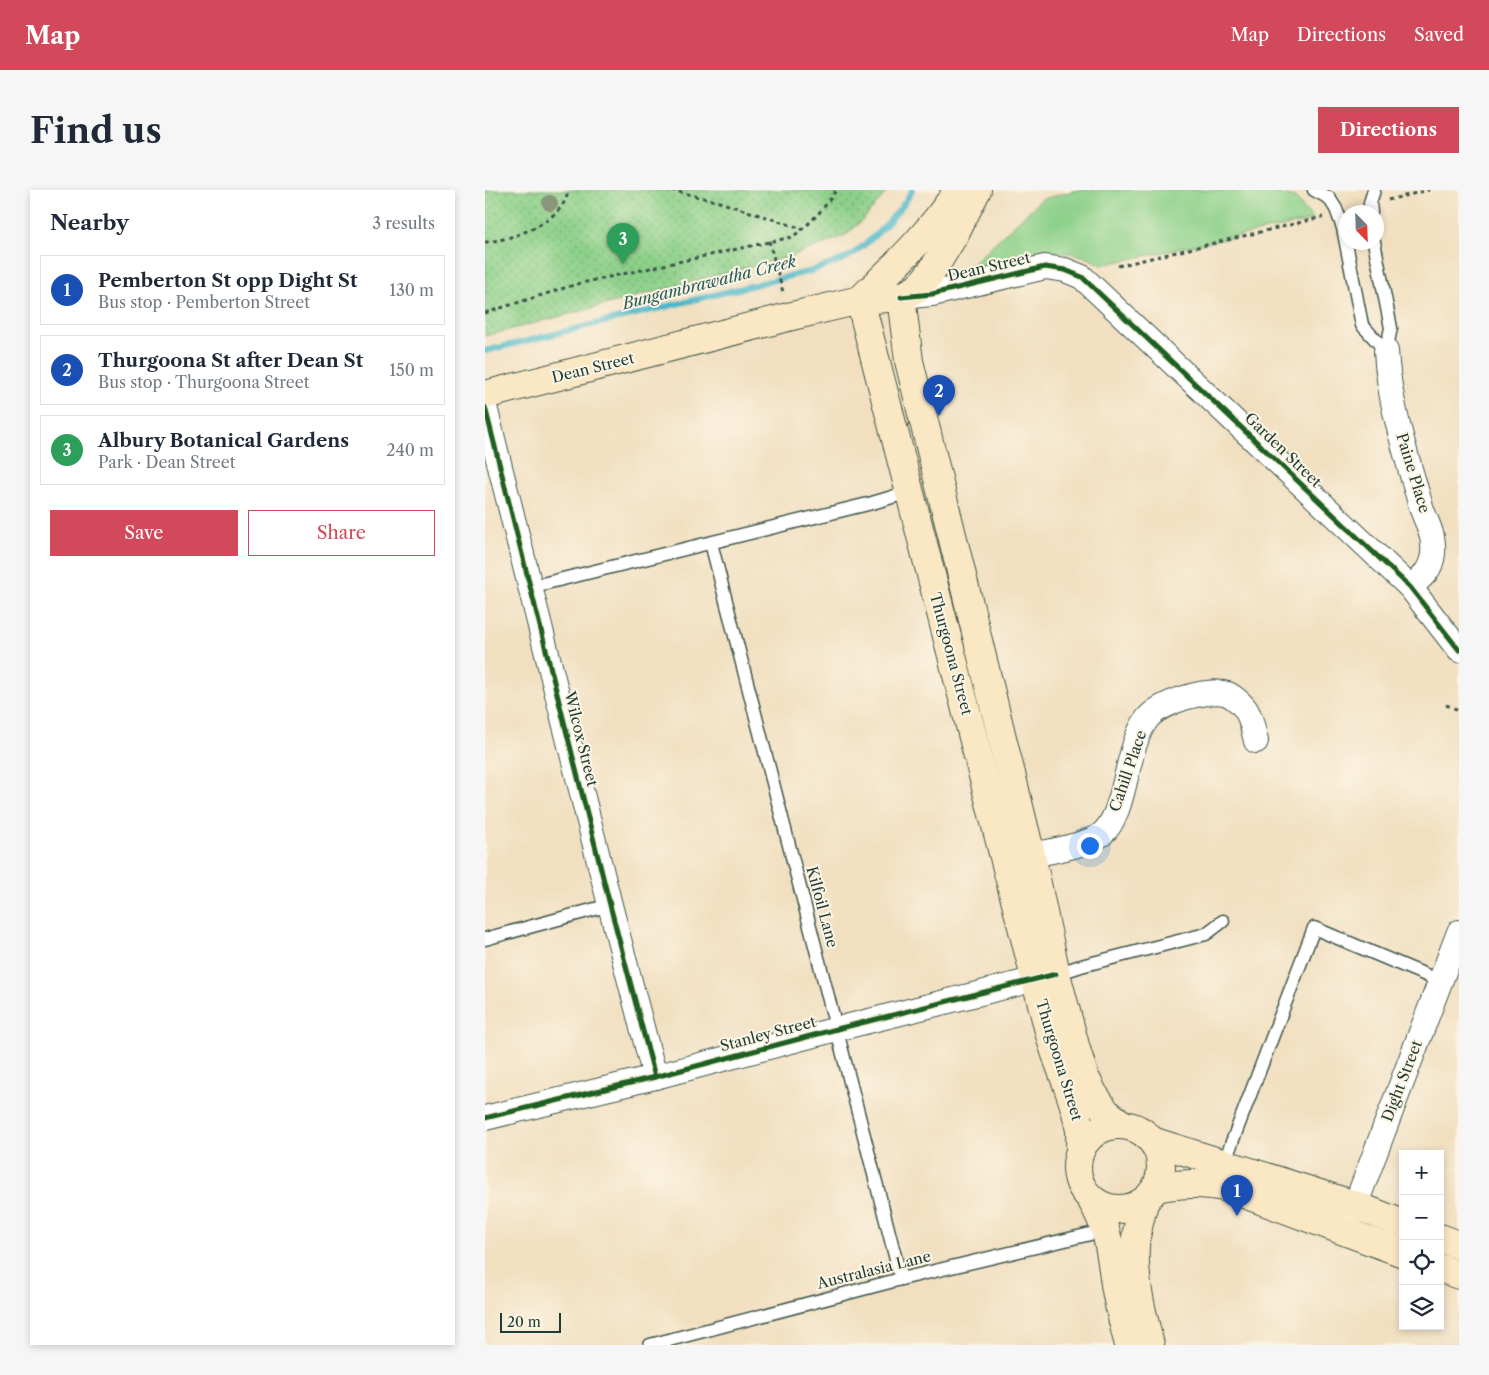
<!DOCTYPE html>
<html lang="en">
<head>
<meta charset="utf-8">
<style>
  :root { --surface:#fff; --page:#f6f6f7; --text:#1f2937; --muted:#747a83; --line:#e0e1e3; --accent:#d1495b }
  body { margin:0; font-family:"Libre Caslon Text",serif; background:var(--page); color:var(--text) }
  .controls { position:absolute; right:15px; bottom:15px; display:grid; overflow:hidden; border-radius:0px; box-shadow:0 2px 8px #0003 }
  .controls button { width:45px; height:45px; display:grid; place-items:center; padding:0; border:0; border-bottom:1px solid var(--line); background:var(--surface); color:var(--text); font:25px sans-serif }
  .compass { position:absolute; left:854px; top:15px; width:45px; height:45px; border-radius:50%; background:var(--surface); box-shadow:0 2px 8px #0003; rotate:157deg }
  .scale { position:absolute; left:15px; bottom:12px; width:61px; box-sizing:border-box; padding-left:5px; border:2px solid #1f3d34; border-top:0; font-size:14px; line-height:18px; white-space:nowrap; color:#1f3d34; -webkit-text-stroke:4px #fcf5e5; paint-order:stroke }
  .you { position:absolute; left:604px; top:655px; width:18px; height:18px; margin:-12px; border:4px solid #fff; border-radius:50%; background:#1a73e8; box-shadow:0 0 0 8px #1a73e833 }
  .badge { display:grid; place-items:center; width:32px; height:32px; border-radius:50%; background:var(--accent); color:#fff; font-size:16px; font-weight:700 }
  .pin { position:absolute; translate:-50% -41px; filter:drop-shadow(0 1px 2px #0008) }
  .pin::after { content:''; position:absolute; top:26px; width:18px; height:15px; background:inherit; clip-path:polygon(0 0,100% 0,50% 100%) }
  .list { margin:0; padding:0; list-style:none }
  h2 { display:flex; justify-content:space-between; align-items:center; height:65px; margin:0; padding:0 20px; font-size:21px }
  h2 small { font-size:16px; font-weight:400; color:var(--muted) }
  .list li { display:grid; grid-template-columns:32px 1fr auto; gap:15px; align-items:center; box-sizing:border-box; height:70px; margin:0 10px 10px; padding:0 10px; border:1px solid var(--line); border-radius:0px }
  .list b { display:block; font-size:19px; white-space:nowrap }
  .list p { margin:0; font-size:16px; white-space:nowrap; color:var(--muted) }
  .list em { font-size:16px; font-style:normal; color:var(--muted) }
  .actions { display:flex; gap:10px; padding:15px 20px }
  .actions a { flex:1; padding:11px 0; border:1px solid var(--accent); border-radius:0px; text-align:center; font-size:18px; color:var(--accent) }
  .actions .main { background:var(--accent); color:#fff }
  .icon { flex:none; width:28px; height:28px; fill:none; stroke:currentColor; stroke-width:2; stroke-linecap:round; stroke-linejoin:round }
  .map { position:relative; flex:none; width:974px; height:1155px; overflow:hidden; border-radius:0px }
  header { display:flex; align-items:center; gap:30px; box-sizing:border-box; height:70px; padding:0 25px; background:var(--accent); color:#fff }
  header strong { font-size:24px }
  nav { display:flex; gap:28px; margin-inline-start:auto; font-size:18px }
  .intro { display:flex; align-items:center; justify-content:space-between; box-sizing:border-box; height:120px; padding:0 30px }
  h1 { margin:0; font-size:35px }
  .button { padding:12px 22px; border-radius:0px; background:var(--accent); color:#fff; font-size:18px; font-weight:700 }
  main { display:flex; gap:30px; padding:0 30px }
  aside { flex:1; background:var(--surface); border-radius:0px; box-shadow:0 2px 8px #0003 }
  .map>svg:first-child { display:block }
  .green { fill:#8cd089; stroke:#56865e }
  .garden { fill:url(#garden-dots); stroke:#56865e }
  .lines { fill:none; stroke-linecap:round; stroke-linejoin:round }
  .stream { stroke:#4cb7c8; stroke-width:6 }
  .lane-casing { stroke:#3e5549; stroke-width:15 }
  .street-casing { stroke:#3e5549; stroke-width:26 }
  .secondary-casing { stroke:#3e5549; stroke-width:30 }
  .path { stroke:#3e5549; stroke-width:3; stroke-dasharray:4 4; stroke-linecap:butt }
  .lane { stroke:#fff; stroke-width:12 }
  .street { stroke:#fff; stroke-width:24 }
  .secondary { stroke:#fae7c3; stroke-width:28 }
  .cycleway-casing { stroke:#fcf5e5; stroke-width:8 }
  .cycleway { stroke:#1b5e20; stroke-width:5 }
  .tree { fill:#8a967c }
  .labels { text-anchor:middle; stroke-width:4; stroke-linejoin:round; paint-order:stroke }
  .street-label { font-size:15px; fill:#1f3d34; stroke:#fcf5e5 }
  .water-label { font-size:16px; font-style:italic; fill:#2a5c59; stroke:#fcf5e5 }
</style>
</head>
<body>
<header>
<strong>Map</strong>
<nav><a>Map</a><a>Directions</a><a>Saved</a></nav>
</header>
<div class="intro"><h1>Find us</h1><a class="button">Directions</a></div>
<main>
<aside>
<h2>Nearby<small>3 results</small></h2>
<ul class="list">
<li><span class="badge" style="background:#1a4fb4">1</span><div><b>Pemberton St opp Dight St</b><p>Bus stop · Pemberton Street</p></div><em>130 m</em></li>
<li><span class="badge" style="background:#1a4fb4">2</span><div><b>Thurgoona St after Dean St</b><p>Bus stop · Thurgoona Street</p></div><em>150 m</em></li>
<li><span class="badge" style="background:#2e9e5b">3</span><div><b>Albury Botanical Gardens</b><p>Park · Dean Street</p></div><em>240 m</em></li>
</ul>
<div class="actions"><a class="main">Save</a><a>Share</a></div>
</aside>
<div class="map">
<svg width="974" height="1155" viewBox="0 0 974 1155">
  <defs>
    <pattern id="garden-dots" width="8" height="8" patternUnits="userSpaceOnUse" patternTransform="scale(1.25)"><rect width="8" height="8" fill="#8cd089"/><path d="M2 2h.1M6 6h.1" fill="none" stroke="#72aa71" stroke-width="1.8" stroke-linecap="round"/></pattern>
  </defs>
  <rect width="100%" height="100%" fill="#fcf5e5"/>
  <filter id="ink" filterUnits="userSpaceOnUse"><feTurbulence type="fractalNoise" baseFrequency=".02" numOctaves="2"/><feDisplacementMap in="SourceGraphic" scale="10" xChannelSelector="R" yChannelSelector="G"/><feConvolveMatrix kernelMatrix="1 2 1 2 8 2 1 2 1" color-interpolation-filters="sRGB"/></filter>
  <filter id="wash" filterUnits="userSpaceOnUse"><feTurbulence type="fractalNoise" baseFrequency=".0096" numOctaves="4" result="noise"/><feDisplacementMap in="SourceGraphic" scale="20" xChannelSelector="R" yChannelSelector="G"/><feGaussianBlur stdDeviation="1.12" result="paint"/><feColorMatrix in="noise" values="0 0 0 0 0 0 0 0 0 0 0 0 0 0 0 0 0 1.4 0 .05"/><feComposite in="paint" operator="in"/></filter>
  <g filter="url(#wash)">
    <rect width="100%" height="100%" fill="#f1dfc0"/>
    <path class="green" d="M592 0H777L810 8 829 30 617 75C609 71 600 66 591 64 562 57 503 78 473 87L557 9Z"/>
    <polygon class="garden" points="0,0 403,0 380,28 361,45 307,66 0,146"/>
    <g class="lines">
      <path class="stream" d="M0 161 326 81C340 76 358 71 369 63 387 50 418 20 427 0"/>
    </g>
  </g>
  <g filter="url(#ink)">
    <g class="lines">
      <g class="lane-casing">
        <g id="lane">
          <polyline points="829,0 844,8 851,19 858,38 877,135 901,161 906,138 889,52"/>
          <polyline points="886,22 885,13 889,0"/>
          <polyline points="226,353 416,1089"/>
          <polyline points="45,397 387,313 424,302"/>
          <polyline points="0,749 125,715"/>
          <polyline points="571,784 596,776 721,744 738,731"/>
          <polyline points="739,973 829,738 955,791"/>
          <polyline points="165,1155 416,1089 622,1040"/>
        </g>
      </g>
      <g class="street-casing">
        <g id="street">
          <polyline points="416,107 447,104 560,77 580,80 597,87 925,397 974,460"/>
          <path d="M901 161C904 213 921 264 935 313 940 332 950 342 948 364 946 381 937 387 925 397"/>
          <polyline points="0,217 125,715 170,887"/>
          <path d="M527 669C549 664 603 657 618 643 642 621 640 558 662 529 674 513 723 497 743 504 747 506 755 512 758 516 766 524 768 540 771 551"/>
          <polyline points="0,928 170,887 352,839 567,785"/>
          <polyline points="864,1032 974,742"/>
        </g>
      </g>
      <g class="secondary-casing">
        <g id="secondary">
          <polyline points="416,107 424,171 546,665 571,784 591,859 599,885 608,903 621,922 638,935"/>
          <path d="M375 110 565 845C573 876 589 905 594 936 596 943 595 951 595 959"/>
          <path d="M375 110C410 76 446 42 473 0"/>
          <polyline points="0,205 307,126 375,110 416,107 433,98 447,81 469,45 492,0"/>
          <circle cx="634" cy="977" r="42"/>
          <polyline points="667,951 870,1015 918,1034"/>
          <path d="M671 998C696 993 718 992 743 998L918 1063"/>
          <path d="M606 1009C624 1039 625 1060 630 1094 633 1115 639 1135 644 1155"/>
          <path d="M660 1010C656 1025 651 1040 650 1056 648 1089 657 1123 665 1155"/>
          <polyline points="955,1048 974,1055"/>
          <polyline points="955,1078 974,1085"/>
        </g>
      </g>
      <g class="path">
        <polyline points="186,0 231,11 318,39"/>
        <polyline points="903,10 944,0"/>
        <polyline points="284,51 298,102"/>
        <path d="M0 52C26 51 81 30 83 0"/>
        <polyline points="633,76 838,27"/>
        <path d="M0 123 92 94 307 47C324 35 340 18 351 0"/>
        <polyline points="961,515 974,520"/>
      </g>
      <use href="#lane" class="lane"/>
      <use href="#street" class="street"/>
      <use href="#secondary" class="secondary"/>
      <g class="cycleway-casing">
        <g id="cycleway">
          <polyline points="416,107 447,104 560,77 580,80 597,87 925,397 974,460"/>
          <polyline points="0,217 125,715 170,887"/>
          <polyline points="0,928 170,887 352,839 571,784"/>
        </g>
      </g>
      <use href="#cycleway" class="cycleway"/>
    </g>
    <circle class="tree" cx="65" cy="13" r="8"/>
  </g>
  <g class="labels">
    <g class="street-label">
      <text transform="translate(504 77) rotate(-13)" y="5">Dean Street</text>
      <text transform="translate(108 178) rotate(-14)" y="5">Dean Street</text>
      <text transform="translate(798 260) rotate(44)" y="5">Garden Street</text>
      <text transform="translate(928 283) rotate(73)" y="5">Paine Place</text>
      <text transform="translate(466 464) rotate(75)" y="5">Thurgoona Street</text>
      <text transform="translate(96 549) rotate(76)" y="5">Wilcox Street</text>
      <text transform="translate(643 581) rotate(-71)" y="5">Cahill Place</text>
      <text transform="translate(337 717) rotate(75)" y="5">Kilfoil Lane</text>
      <text transform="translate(283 844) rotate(-15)" y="5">Stanley Street</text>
      <text transform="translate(574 870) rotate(73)" y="5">Thurgoona Street</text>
      <text transform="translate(917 891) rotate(-69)" y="5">Dight Street</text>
      <text transform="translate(389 1080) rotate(-14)" y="5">Australasia Lane</text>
    </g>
    <g class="water-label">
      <text transform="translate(224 92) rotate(-14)" y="6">Bungambrawatha Creek</text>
    </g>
  </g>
</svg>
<div class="controls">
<button>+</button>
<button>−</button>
<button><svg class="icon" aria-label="locate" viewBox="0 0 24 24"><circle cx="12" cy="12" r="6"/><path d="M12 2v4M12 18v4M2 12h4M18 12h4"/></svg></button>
<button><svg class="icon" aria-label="layers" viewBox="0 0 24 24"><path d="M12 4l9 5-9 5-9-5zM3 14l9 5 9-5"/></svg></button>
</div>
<svg class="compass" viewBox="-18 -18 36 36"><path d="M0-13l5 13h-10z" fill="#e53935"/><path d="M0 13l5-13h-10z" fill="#747a83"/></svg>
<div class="scale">20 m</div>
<div class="you"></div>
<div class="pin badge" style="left:752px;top:1026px;background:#1a4fb4">1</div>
<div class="pin badge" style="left:454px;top:226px;background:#1a4fb4">2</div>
<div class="pin badge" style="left:138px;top:74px;background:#2e9e5b">3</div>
</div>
</main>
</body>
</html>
